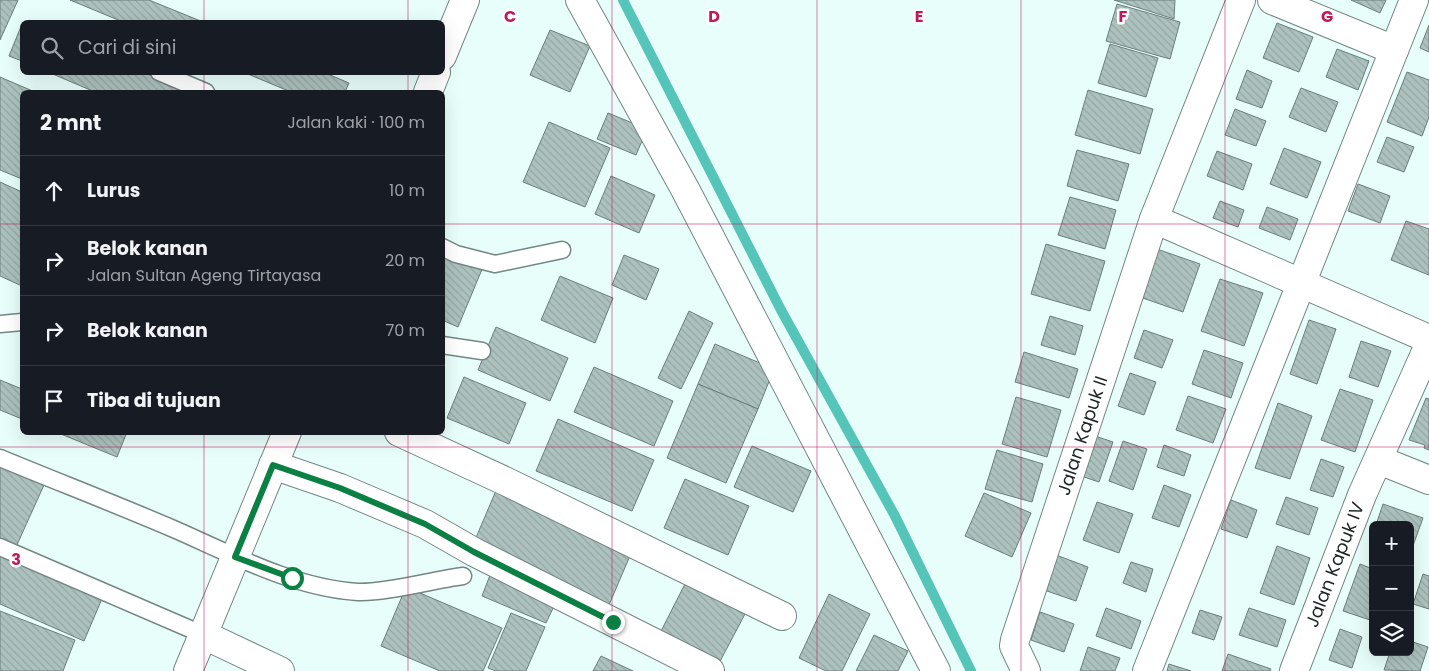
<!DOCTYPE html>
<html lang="id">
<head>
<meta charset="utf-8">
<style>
  :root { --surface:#171b24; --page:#242831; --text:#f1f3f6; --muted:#9ea1a6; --line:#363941 }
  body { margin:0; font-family:Poppins,sans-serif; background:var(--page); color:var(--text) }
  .controls { position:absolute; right:15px; bottom:15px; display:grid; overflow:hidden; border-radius:8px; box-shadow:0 5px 20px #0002 }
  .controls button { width:45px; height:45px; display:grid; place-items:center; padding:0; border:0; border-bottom:1px solid var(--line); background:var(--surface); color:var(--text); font:25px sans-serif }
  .stop { position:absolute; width:15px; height:15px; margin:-11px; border:4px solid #0b8043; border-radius:50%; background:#fff }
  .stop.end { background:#0b8043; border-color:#fff; box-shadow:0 1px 5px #0008 }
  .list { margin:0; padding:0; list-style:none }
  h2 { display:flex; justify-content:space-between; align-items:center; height:65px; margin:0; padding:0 20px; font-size:21px }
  h2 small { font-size:16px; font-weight:400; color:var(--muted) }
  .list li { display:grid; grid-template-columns:32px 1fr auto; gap:15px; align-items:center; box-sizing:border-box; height:70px; padding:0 20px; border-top:1px solid var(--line) }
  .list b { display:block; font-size:19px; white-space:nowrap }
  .list p { margin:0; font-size:16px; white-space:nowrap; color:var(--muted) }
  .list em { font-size:16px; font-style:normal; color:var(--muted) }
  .icon { flex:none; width:28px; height:28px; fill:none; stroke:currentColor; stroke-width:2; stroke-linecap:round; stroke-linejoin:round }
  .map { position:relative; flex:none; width:1429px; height:671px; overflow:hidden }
  .search { position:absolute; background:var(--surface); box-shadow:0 5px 20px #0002; left:20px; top:20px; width:425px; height:55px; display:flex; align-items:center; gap:12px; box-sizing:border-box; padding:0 18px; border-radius:8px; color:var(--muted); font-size:19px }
  .panel { position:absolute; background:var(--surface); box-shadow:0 5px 20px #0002; left:20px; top:90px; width:425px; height:345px; border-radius:8px }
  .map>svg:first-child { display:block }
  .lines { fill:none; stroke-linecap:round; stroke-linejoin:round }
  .stream { stroke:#54c5b8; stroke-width:10 }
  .building { fill:url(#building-back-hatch); stroke:#6b7e7b }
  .service-casing { stroke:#738784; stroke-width:19 }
  .minor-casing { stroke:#738784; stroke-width:30 }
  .primary-casing { stroke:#738784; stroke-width:30 }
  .service { stroke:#fff; stroke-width:16 }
  .minor { stroke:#fff; stroke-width:28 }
  .primary { stroke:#fff; stroke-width:28 }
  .route { stroke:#0b8043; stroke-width:6 }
  .grid { fill:none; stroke:#c2185b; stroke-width:1; stroke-opacity:0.55 }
  .labels { text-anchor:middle; stroke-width:5; stroke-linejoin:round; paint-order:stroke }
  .street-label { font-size:18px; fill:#1d2524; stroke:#fff }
  .grid-label { font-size:16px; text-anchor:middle; font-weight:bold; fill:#c2185b; stroke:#fff; stroke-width:5; stroke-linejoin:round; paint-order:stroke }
</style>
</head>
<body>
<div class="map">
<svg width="1429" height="671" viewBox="0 0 1429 671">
  <defs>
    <pattern id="building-back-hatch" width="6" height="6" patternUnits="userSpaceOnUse" patternTransform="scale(1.25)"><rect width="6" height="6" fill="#adc2be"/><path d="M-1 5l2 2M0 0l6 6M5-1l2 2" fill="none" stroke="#94a7a3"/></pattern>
  </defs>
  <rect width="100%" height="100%" fill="#e8fefa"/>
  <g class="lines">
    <polyline class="stream" points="623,0 781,310 895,516 971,671"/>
  </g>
  <g class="building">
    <polygon points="0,0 18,0 0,40"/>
    <polygon points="70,0 149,0 203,22 123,22"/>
    <polygon points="1114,0 1175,0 1174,19"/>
    <polygon points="1351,0 1386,0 1380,13"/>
    <polygon points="1117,4 1180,22 1170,59 1106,41"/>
    <polygon points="1277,23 1313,37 1299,72 1263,58"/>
    <polygon points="22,24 22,61 9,56"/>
    <polygon points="1429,25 1429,52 1420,48"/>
    <polygon points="550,30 590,46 570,92 530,75"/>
    <polygon points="1110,44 1158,58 1146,97 1098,83"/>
    <polygon points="1337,49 1369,61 1358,90 1326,77"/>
    <polygon points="1247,70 1272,81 1262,108 1236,99"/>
    <polygon points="48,72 143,72 189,92 95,92"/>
    <polygon points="243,72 323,72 349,83 345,92 291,92"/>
    <polygon points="1407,72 1429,80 1429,117 1422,136 1387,122"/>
    <polygon points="0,77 35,92 22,92 22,179 0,170"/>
    <polygon points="1301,88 1338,102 1326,132 1289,117"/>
    <polygon points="1088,90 1153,109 1140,154 1075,135"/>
    <polygon points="1235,109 1266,121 1256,146 1225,135"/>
    <polygon points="608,113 647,129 636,155 597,139"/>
    <polygon points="549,122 610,148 585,207 523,182"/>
    <polygon points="1387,137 1414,147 1404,172 1377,162"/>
    <polygon points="1284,148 1321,162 1307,198 1270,184"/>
    <polygon points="1077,150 1129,164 1118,201 1067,186"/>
    <polygon points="1217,151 1252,164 1243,190 1207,176"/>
    <polygon points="611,176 655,195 639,233 595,214"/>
    <polygon points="0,182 22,192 22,286 0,276"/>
    <polygon points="1358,184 1390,196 1380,223 1348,211"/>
    <polygon points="1070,197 1116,210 1105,249 1058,235"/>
    <polygon points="1220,201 1244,210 1238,227 1213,218"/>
    <polygon points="1267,207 1298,219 1290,240 1259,228"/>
    <polygon points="1406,221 1429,229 1429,275 1391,260"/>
    <polygon points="1046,244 1105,261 1090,311 1031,294"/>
    <polygon points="1154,248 1200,264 1183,312 1137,296"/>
    <polygon points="442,250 483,267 458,327 442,320"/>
    <polygon points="624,255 659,269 646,300 612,285"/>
    <polygon points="560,276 613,298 595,343 541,320"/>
    <polygon points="1220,279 1263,293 1244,346 1201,331"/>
    <polygon points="689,311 713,323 681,389 658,378"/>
    <polygon points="1050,316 1083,326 1075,355 1041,345"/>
    <polygon points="1309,320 1336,329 1317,384 1290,374"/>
    <polygon points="496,327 568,358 550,401 478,370"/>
    <polygon points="1144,330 1173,340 1162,368 1134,358"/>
    <polygon points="1361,341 1391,351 1378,387 1349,377"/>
    <polygon points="715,344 774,369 758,409 698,384"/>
    <polygon points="1204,350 1243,363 1231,398 1192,384"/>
    <polygon points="1024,352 1078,369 1069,398 1015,382"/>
    <polygon points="594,367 673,401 654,446 574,412"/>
    <polygon points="1130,373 1156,382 1144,415 1118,406"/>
    <polygon points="464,377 526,403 509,444 447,418"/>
    <polygon points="0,380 22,389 22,419 0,410"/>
    <polygon points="698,384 758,409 726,483 667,458"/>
    <polygon points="1340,389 1373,400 1355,452 1321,440"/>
    <polygon points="1188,396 1226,409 1213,443 1176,430"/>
    <polygon points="1016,397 1061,410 1047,457 1002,444"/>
    <polygon points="1426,398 1429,399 1429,450 1424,448 1425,445 1409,440"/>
    <polygon points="1278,403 1312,416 1290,479 1255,468"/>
    <polygon points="558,419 654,460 632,511 536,471"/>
    <polygon points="56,432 127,432 117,457"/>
    <polygon points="1095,436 1113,442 1099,482 1081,476"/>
    <polygon points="1123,441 1147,449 1133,490 1109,481"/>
    <polygon points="1164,445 1191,455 1184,476 1157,467"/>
    <polygon points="752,446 811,471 793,512 734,487"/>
    <polygon points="997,450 1043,464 1032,502 985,489"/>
    <polygon points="1321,459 1344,467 1333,497 1310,490"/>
    <polygon points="0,465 44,485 16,547 0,540"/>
    <polygon points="685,479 749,506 728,555 664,528"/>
    <polygon points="1164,485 1191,495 1179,527 1152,518"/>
    <polygon points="498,486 635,544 609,605 472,547"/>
    <polygon points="984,493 1031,513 1012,557 965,536"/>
    <polygon points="1286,497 1318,508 1309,535 1276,524"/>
    <polygon points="1231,500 1257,510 1247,538 1221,529"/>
    <polygon points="1097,502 1133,514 1119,553 1083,540"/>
    <polygon points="1383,504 1423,518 1410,554 1410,525 1376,525"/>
    <polygon points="1277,546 1310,558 1294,605 1260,593"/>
    <polygon points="0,549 104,594 84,641 0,604"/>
    <polygon points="1056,555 1088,567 1076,601 1044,590"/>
    <polygon points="1131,562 1153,569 1146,592 1123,583"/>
    <polygon points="1360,564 1373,569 1373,621 1343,611"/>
    <polygon points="492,570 556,602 546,623 482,596"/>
    <polygon points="1423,574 1429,576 1429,609 1413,604"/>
    <polygon points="686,582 745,614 717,667 659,635"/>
    <polygon points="406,587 502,628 483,671 440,671 381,646"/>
    <polygon points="829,594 870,614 842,671 826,671 799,658"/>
    <polygon points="1106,608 1141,621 1131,649 1096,636"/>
    <polygon points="1249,608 1286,620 1277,647 1239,635"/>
    <polygon points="1200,610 1222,617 1214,640 1192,633"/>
    <polygon points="0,611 75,640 63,671 0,671"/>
    <polygon points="1040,612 1074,624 1064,652 1031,640"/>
    <polygon points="511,613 545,627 526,671 496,671 488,668"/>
    <polygon points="1340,629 1362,637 1352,668 1329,660"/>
    <polygon points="874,635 908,651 898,671 856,671"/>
    <polygon points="1410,641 1428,647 1420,671 1384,670 1390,652 1410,652"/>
    <polygon points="1088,647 1120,658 1115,671 1080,671"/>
    <polygon points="1228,654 1271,669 1270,671 1222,671"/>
    <polygon points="601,656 633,671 593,671"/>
    <polygon points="1169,664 1191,671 1167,671"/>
  </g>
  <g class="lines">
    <g class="service-casing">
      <g id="service">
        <polyline points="159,72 206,92"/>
        <polyline points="442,247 456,254 495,264 562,250"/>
        <polyline points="0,324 22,322"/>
        <polyline points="442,345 482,351"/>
        <path d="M0 458C58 482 118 505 176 530 233 555 294 588 358 592 387 593 432 580 463 576"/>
        <polyline points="0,547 204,635"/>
      </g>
    </g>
    <g class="minor-casing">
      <g id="minor">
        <polyline points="580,0 685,189 936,671"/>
        <polyline points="1272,0 1394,50"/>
        <polyline points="1154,219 1429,339"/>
        <polyline points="399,432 507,482 782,616"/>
        <polyline points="1379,460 1429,480"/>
        <polyline points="273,465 340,488 425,524 474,552 710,671"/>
        <polyline points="204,635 280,671"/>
        <path id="s1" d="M1026 671 1014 646 1015 640 1154 219 1241 0"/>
        <polyline points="1147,671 1414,0"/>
        <path id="s2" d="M1294 671 1362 495 1429 345"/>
      </g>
    </g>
    <g class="primary-casing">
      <g id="primary">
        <polyline points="442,56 465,0"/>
        <polyline points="428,92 436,72"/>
        <polyline points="188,671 287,432"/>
      </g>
    </g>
    <use href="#service" class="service"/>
    <use href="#minor" class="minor"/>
    <use href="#primary" class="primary"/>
  </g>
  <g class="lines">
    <polyline class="route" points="292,578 235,557 273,465 340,488 425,524 474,552 613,622"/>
  </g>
  <path class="grid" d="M204 0V22M408 0V22M612 0V671M817 0V671M1021 0V671M1225 0V671M204 72V92M408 72V92M0 224H22M442 224H1429M204 432V671M408 432V671M0 447H1429"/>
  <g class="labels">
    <g class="street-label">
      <text dy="6" stroke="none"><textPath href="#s1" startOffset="249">Jalan Kapuk II</textPath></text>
      <text dy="6" stroke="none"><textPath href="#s2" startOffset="114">Jalan Kapuk IV</textPath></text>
    </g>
  </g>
  <g class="grid-label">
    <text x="510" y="22">C</text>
    <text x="714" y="22">D</text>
    <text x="919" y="22">E</text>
    <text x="1123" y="22">F</text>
    <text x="1327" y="22">G</text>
    <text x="16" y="565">3</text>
  </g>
</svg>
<div class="controls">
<button>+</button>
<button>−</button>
<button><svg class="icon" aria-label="layers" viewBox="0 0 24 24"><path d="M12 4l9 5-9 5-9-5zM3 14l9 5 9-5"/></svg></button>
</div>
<div class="stop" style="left:292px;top:578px"></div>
<div class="stop end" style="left:613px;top:622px"></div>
<div class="search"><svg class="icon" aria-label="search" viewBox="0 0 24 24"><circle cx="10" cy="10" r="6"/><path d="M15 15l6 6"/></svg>Cari di sini</div>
<section class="panel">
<h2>2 mnt<small>Jalan kaki · 100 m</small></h2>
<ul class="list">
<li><svg class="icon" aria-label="ahead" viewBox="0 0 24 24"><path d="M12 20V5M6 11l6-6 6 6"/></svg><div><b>Lurus</b></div><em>10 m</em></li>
<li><svg class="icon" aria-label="right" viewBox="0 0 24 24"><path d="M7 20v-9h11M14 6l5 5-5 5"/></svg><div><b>Belok kanan</b><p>Jalan Sultan Ageng Tirtayasa</p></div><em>20 m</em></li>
<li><svg class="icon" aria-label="right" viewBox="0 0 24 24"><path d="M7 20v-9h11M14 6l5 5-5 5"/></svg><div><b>Belok kanan</b></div><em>70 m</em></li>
<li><svg class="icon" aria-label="arrive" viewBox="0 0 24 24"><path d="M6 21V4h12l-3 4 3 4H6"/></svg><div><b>Tiba di tujuan</b></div></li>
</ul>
</section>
</div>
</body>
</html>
